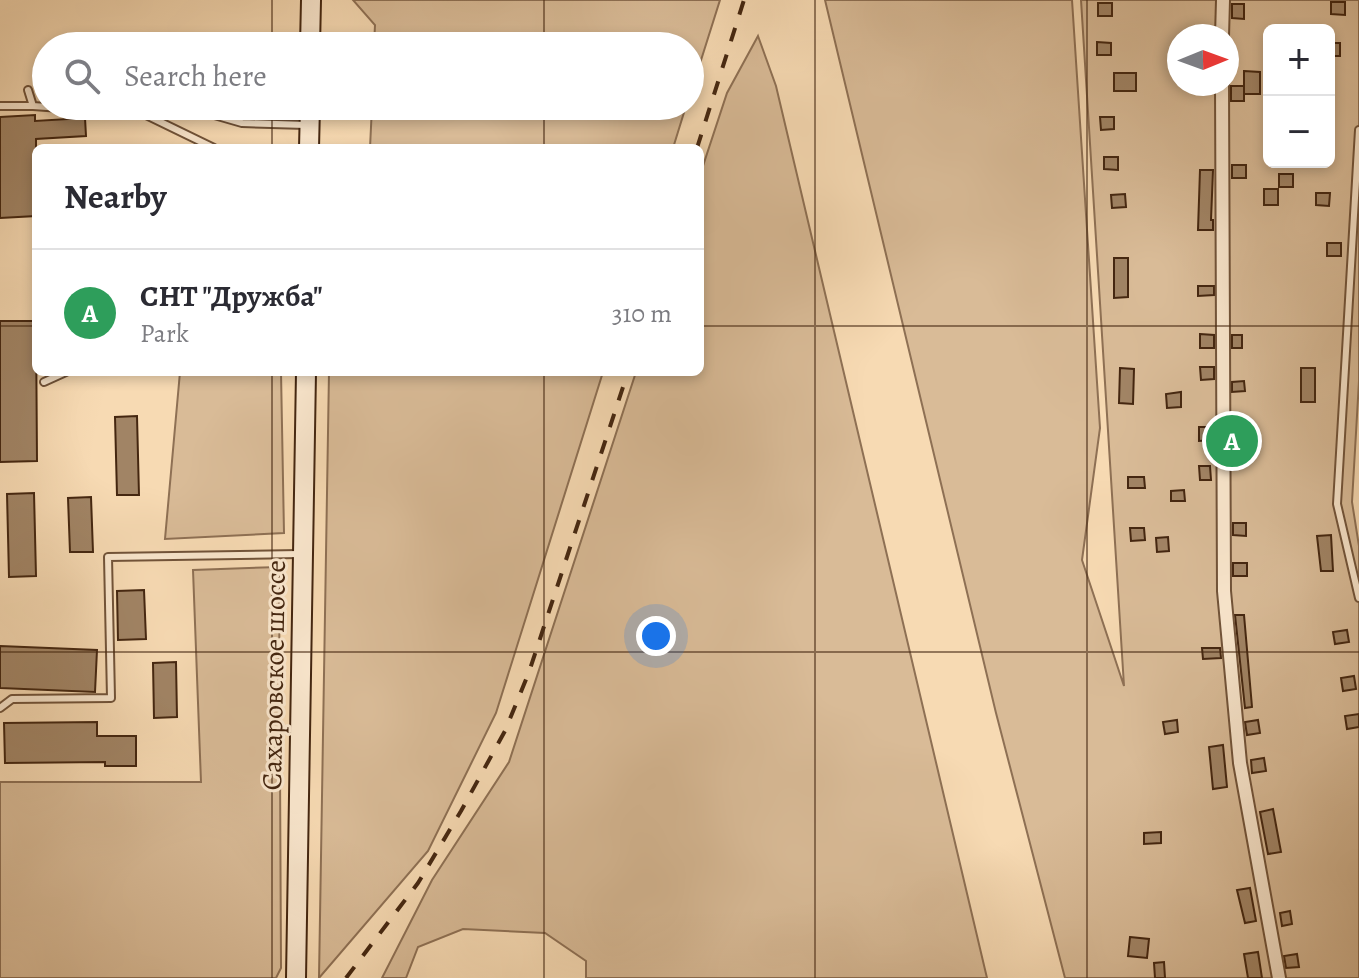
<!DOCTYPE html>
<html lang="en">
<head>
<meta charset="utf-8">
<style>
  :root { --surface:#fff; --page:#f7f7f7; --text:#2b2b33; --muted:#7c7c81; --line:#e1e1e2; --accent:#8f2418 }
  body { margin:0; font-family:Alegreya,serif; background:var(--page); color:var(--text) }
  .controls { position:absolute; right:24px; top:24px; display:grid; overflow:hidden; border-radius:12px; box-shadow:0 4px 12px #0003 }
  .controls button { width:72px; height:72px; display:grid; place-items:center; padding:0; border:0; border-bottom:2px solid var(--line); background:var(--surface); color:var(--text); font:40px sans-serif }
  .compass { position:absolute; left:1167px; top:24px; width:72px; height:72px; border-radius:50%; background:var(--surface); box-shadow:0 4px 12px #0003; rotate:89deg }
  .you { position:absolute; left:656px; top:636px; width:28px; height:28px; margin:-20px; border:6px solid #fff; border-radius:50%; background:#1a73e8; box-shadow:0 0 0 12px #1a73e833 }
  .badge { display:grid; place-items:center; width:52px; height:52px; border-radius:50%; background:var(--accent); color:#fff; font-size:26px; font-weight:700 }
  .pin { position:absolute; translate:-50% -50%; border:4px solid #fff; box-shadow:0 2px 8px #0006 }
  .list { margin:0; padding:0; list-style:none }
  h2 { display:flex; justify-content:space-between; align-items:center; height:104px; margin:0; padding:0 32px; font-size:34px }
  h2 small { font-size:26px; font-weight:400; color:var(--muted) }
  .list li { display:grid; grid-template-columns:52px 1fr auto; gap:24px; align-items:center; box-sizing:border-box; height:128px; padding:0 32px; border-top:2px solid var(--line) }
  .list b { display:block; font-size:30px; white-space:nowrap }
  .list p { margin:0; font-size:26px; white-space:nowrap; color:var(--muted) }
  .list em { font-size:26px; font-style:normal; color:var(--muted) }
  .icon { flex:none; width:44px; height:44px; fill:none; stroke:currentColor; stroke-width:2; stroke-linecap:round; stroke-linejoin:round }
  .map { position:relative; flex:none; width:1359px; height:978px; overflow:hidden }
  .search { position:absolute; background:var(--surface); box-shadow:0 4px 12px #0003; left:32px; top:32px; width:672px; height:88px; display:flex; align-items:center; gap:20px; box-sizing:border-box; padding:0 28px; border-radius:44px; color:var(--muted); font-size:30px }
  .panel { position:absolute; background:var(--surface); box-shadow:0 4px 12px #0003; left:32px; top:144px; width:672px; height:232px; border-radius:12px }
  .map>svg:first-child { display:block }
  .green { fill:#d9bb97; stroke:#8e7054; stroke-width:2; fill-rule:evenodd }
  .building { fill:#a18465; stroke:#442610; stroke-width:2 }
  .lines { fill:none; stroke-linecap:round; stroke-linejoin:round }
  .lane-casing { stroke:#715339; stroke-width:10 }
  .street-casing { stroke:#715339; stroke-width:16 }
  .secondary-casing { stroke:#442610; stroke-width:22 }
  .lane { stroke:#fae7ce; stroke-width:6 }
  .street { stroke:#fae7ce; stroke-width:12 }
  .secondary { stroke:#fae7ce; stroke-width:18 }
  .rail { stroke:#442610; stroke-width:4; stroke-dasharray:14 14; stroke-linecap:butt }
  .grid { fill:none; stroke:#442610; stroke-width:2; stroke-opacity:0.55 }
  .labels { text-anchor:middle; stroke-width:6; stroke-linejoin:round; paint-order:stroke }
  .street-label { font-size:28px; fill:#442610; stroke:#fae7ce }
</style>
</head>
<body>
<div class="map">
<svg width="1359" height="978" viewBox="0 0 1359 978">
  <rect width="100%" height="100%" fill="#f7dab3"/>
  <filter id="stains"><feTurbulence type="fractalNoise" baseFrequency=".0025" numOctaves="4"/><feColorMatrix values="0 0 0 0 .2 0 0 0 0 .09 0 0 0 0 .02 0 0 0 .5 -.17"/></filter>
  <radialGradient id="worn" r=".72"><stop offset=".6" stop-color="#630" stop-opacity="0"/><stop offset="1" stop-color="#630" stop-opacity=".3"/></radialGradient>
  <g class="green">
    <polygon points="353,0 720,0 690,95 690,46 374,46 375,25"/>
    <path d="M825 0H1072L1100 428 1082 560 1124 686 1081 0H1359V381L1352 502 1359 546V978H1065L996 713ZM1269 30H1329V162H1269ZM1179 36H1227V84H1179Z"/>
    <polygon points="758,36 776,86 987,978 586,978 586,961 545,933 463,929 418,947 406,978 382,978 432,880 509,762 636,372 700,372 700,175 727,93"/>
    <polygon points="372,106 686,106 673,148 370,148"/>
    <polygon points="180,372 281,372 284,533 165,539"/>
    <polygon points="329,372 603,372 496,713 428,851 319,978"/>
    <polygon points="279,567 281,968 276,978 0,978 0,782 201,782 193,570"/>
  </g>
  <g class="building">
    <polygon points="1331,2 1345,2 1345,15 1331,14"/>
    <rect x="1098" y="3" width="14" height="13"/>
    <polygon points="1232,4 1244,4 1244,19 1232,18"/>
    <polygon points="1097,42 1111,43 1111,55 1097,55"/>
    <rect x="1329" y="43" width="11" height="13"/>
    <polygon points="1244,71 1260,72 1260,94 1244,94"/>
    <rect x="1114" y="73" width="22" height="18"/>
    <rect x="1231" y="86" width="13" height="15"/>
    <polygon points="35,115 35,121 85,118 86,136 36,139 36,216 0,218 0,117"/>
    <polygon points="1100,117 1114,117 1114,129 1101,130"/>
    <polygon points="1104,157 1118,157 1118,170 1104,169"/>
    <rect x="1232" y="165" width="14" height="13"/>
    <polygon points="1200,170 1213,170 1211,220 1213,220 1213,230 1198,230"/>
    <rect x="1279" y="174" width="14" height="13"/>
    <rect x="1264" y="189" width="14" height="16"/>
    <polygon points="1316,193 1330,193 1329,206 1316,205"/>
    <polygon points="1125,194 1126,207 1112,208 1111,195"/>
    <rect x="1327" y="243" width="14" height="13"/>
    <polygon points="1114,258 1128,258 1128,297 1114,298"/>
    <polygon points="1198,286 1214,286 1214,295 1198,296"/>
    <polygon points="0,321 36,321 37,461 0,462"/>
    <polygon points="1200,334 1214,335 1214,348 1200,348"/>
    <rect x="1232" y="335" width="10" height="13"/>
    <polygon points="1200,367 1214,367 1214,379 1201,380"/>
    <polygon points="1120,368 1134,369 1133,404 1119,403"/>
    <rect x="1301" y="368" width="14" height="34"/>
    <polygon points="1244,381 1245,391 1232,392 1232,382"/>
    <polygon points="1181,392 1181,407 1167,408 1166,394"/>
    <polygon points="137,416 139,495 117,495 115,417"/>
    <polygon points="1199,427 1212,427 1212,440 1199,441"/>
    <polygon points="1232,437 1244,437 1244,447 1232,448"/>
    <polygon points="1199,466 1210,466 1211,480 1200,480"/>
    <polygon points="1128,477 1144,477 1145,488 1128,488"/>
    <polygon points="1184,490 1185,501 1171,501 1171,491"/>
    <polygon points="34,493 36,576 9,577 7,494"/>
    <polygon points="91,497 93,552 70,552 68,498"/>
    <polygon points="1233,523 1246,523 1246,536 1233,535"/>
    <polygon points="1130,528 1144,528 1145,540 1131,541"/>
    <polygon points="1331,535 1333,571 1321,571 1317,536"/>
    <polygon points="1168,537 1169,551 1157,552 1156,538"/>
    <rect x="1233" y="563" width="14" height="13"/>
    <polygon points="144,590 146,639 118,640 117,591"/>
    <polygon points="1235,615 1244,615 1252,707 1245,708"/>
    <polygon points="1347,630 1349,642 1335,644 1333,632"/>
    <polygon points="0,646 97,650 95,692 0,688"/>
    <polygon points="1202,648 1220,648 1221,658 1203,659"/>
    <polygon points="176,662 177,717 154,718 153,663"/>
    <polygon points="1354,676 1356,689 1343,691 1341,678"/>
    <polygon points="1359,714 1359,727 1347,729 1345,716"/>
    <polygon points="1177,720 1178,732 1165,734 1163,722"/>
    <polygon points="1258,720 1260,733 1247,735 1245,722"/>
    <polygon points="97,722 97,736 136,736 136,766 105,766 105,762 5,763 4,723"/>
    <polygon points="1223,745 1227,787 1213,789 1209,747"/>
    <polygon points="1264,758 1266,771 1252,773 1251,760"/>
    <polygon points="1273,809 1281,852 1268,854 1260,812"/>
    <polygon points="1161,832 1161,843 1144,844 1144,833"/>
    <polygon points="1250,888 1256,921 1245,923 1237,890"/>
    <polygon points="1290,911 1292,924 1282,926 1280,913"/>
    <polygon points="1130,937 1149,939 1147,958 1128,956"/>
    <polygon points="1258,952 1262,978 1248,978 1244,954"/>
    <polygon points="1297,954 1299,967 1286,968 1284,956"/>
    <polygon points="1164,962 1165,978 1155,978 1154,963"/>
  </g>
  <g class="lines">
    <g class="lane-casing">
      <g id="lane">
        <polyline points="28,90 33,106 144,114 214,148"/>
        <polyline points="0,106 33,106"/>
        <polyline points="183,106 242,123 306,125"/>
        <polyline points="1359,130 1337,504 1359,598"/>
        <polyline points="44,382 66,372"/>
        <polyline points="0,708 12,699 111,698 108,557 299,554"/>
      </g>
    </g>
    <g class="street-casing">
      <g id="street">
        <polyline points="1222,36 1223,0"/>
        <polyline points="1222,84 1224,591 1240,763 1279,978"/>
      </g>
    </g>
    <g class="secondary-casing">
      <g id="secondary">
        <polyline points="310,46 311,0"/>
        <polyline points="309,148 310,106"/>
        <polyline points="296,978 306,372"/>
      </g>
    </g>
    <use href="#lane" class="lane"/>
    <use href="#street" class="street"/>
    <use href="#secondary" class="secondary"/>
    <g class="rail">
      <polyline points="697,148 744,0"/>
      <polyline points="346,978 418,883 461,811 505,731 529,672 628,372"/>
    </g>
  </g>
  <path class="grid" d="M272 0V46M544 0V46M815 0V978M1087 0V978M272 106V148M544 106V148M0 326H36M700 326H1359M272 372V978M544 372V978M0 652H1359"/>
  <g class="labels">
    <g class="street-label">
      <text transform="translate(273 675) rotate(-89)" y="10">Сахаровское шоссе</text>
    </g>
  </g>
  <rect width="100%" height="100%" filter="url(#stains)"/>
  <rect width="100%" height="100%" fill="url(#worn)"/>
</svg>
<div class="controls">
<button>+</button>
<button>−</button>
</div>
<svg class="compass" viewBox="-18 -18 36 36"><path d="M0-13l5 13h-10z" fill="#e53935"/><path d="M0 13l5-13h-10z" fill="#7c7c81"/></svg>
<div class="you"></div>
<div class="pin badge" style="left:1232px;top:441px;background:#2e9e5b">A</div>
<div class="search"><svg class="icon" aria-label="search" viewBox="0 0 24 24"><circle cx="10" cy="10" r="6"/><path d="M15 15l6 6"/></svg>Search here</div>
<section class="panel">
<h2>Nearby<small></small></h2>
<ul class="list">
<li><span class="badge" style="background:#2e9e5b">A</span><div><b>СНТ &quot;Дружба&quot;</b><p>Park</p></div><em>310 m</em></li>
</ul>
</section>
</div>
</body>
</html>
